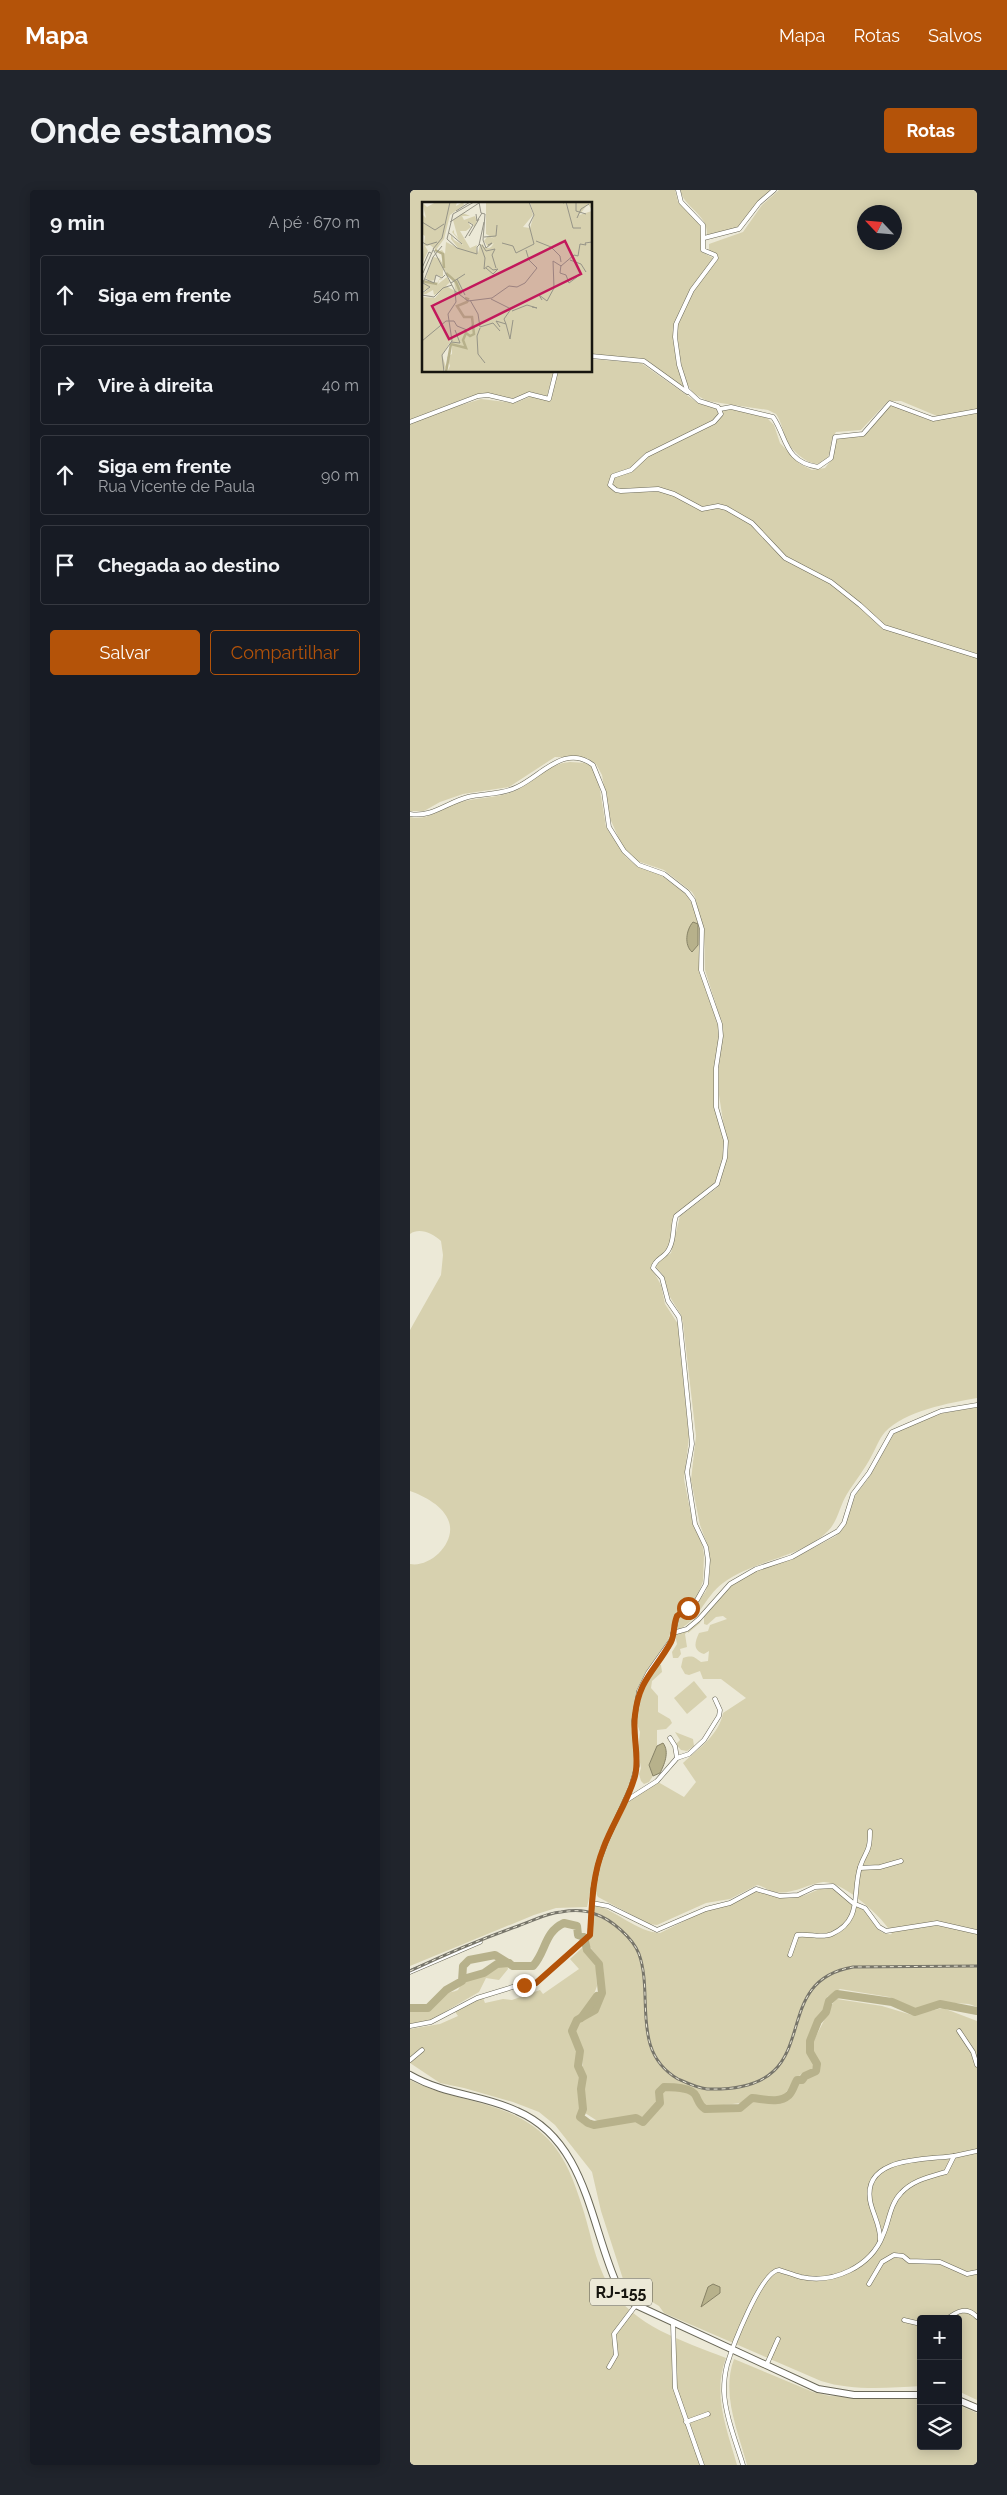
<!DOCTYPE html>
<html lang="pt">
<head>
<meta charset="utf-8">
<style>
  :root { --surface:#171b24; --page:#20242c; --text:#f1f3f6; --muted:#9ea1a6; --line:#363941; --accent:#b45309 }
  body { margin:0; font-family:Raleway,sans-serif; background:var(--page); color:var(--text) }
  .controls { position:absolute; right:15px; bottom:15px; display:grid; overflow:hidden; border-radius:5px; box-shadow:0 2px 12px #0003 }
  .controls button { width:45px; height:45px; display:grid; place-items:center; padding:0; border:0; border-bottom:1px solid var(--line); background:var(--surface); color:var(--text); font:25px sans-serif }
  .compass { position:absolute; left:447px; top:15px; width:45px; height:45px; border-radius:50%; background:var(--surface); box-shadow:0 2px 12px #0003; rotate:296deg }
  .stop { position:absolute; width:15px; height:15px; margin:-11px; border:4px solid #b45309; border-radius:50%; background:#fff }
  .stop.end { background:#b45309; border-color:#fff; box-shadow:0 1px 5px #0008 }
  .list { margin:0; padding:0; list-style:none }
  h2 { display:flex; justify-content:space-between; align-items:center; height:65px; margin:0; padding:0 20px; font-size:21px }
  h2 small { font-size:16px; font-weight:400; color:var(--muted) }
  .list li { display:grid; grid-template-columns:32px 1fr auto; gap:15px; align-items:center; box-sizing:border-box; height:80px; margin:0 10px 10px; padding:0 10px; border:1px solid var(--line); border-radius:5px }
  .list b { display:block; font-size:19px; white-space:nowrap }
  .list p { margin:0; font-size:16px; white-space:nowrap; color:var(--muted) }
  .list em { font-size:16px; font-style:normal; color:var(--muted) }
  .actions { display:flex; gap:10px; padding:15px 20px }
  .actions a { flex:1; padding:11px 0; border:1px solid var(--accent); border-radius:5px; text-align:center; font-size:18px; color:var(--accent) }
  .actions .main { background:var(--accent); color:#fff }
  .icon { flex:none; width:28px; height:28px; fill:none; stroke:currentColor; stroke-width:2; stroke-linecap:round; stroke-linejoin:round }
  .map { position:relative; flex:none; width:567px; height:2275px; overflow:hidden; border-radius:5px }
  header { display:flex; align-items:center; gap:30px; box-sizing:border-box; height:70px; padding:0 25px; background:var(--accent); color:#fff }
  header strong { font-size:24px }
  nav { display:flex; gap:28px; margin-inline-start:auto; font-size:18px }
  .intro { display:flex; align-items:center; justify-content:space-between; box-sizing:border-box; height:120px; padding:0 30px }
  h1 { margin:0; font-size:35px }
  .button { padding:12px 22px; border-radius:5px; background:var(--accent); color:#fff; font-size:18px; font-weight:700 }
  main { display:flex; gap:30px; padding:0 30px }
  aside { flex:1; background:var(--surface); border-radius:5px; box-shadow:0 2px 12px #0003 }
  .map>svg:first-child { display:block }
  .green { fill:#d7d1af; fill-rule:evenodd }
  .water { fill:#b7b18b; stroke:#878266 }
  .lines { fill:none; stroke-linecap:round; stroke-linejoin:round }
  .river { stroke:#b7b18b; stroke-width:8 }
  .minor-casing { stroke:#6a6858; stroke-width:5 }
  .primary-casing { stroke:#6a6858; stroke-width:8 }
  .minor { stroke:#fff; stroke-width:4 }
  .primary { stroke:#fff; stroke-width:6 }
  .rail-casing { stroke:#77756a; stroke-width:3 }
  .rail { stroke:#ece9d7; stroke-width:1; stroke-dasharray:4; stroke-linecap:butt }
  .route { stroke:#b45309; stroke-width:6 }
  .labels { text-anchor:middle; stroke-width:4; stroke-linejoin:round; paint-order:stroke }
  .shield { fill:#ece9d7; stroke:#56554b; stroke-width:1 }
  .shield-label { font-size:16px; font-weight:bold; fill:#16150f }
  .inset-river { fill:none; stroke:#b7b18b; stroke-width:2.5 }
  .inset-road { fill:none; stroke:#969487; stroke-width:1 }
  .view { fill:#c2185b; fill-opacity:0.15; stroke:#c2185b; stroke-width:2.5 }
  .inset-edge { fill:none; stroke:#16150f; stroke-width:2.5 }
</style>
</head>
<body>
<header>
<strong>Mapa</strong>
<nav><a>Mapa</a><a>Rotas</a><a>Salvos</a></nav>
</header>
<div class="intro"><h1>Onde estamos</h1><a class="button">Rotas</a></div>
<main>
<aside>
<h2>9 min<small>A pé · 670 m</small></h2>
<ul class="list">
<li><svg class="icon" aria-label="ahead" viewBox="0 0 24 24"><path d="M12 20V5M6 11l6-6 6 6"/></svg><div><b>Siga em frente</b></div><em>540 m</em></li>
<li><svg class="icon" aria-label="right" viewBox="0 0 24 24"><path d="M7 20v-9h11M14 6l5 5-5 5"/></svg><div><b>Vire à direita</b></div><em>40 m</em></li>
<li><svg class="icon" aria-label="ahead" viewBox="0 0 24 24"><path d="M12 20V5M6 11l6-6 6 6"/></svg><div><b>Siga em frente</b><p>Rua Vicente de Paula</p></div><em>90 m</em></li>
<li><svg class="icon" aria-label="arrive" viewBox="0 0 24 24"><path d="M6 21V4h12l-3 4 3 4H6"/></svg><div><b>Chegada ao destino</b></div></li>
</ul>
<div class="actions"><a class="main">Salvar</a><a>Compartilhar</a></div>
</aside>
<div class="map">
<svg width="567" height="2275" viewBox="0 0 567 2275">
  <rect width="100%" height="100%" fill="#ece9d7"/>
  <g class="green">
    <path d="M0 0H265L268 12 290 35 292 62 303 68C299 79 289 86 283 96 257 137 262 154 274 199L237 170 181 164V14H14V181H144L137 206 120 202 102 209 76 204 59 207 0 230Z"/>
    <path d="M270 0H362L349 10 328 38 297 45C298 24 275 19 270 0Z"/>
    <path d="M369 0H567V220L527 226 491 211H478L451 240 426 242C418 251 423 262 416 270 405 282 384 263 378 253 373 244 372 232 366 224L358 220 297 211 283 203 277 194 269 166 267 136 286 97 307 71V69L299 60V54L333 42 352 15ZM454 22H484V52H454Z"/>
    <path d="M181 169 231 173 288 213 307 219 318 218 357 228 364 235 370 253 390 274 402 280 415 278 422 269 426 248 452 246 460 240 478 216H483L519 230 567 223V1208C539 1213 495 1221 475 1242 469 1249 466 1258 462 1265 455 1279 445 1291 437 1304 430 1315 428 1331 418 1341 389 1369 345 1369 313 1393 294 1407 289 1432 265 1441L268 1429 285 1416 296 1401 300 1379 299 1359 290 1335 281 1290 286 1246 273 1133 271 1125 260 1107 253 1085 246 1077 249 1071 261 1063 270 1026 308 997 318 964 309 905V875L313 837 295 780 294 742 285 707 282 702 254 680 227 671 212 656 199 626 192 585 186 574 177 568 145 567 99 597 53 604 30 612 14 621H0V234L18 225 71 209 105 213 122 206 139 210 148 181H181Z"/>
    <path d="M160 572 176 573 183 578 189 594 196 637 216 667 228 677 247 682 277 705 282 714 291 739V786L309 838 305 918 314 951V966L305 994 265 1025 259 1056 241 1077 251 1095 255 1114 268 1134 279 1247 274 1289 283 1335 292 1353 294 1365 293 1391 287 1407 264 1428 259 1448 228 1498 222 1532 224 1576 221 1592 188 1668 177 1717 146 1718 124 1725 0 1776V1374C20 1378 46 1353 39 1332 34 1316 14 1306 0 1301V1140L31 1085 33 1065 31 1051C23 1044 10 1037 0 1044V627C18 631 27 620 43 614 64 607 87 609 107 600 127 590 137 574 160 572Z"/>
    <path d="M567 1217V1817L559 1814 530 1812 507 1819 479 1807 430 1799 417 1807 414 1820 406 1829 398 1849V1861L404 1873 402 1880 391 1884 372 1907 359 1908 346 1905 331 1913 296 1917 291 1914 287 1902 282 1898 256 1894 248 1900V1912L233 1927 221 1926 189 1932 175 1923 172 1864 164 1837 167 1833 186 1822 194 1800 193 1774 177 1753 183 1743V1714C206 1720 227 1742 250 1743L299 1719 317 1715 344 1701C360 1702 367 1710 386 1707 398 1706 407 1698 420 1697 431 1700 448 1713 456 1722 465 1731 467 1746 482 1744 474 1728 432 1690 413 1692 397 1694 383 1705 364 1702 358 1701 354 1696 347 1695L320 1709 296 1713 247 1735 239 1734 188 1707C178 1693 206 1627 216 1614 223 1604 238 1599 248 1592L274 1607 286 1592 273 1573C289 1558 309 1545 313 1523L336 1508 311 1489H293L290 1481 279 1485 275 1484 271 1477 273 1468C283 1465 284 1467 291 1472L298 1471 299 1461 294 1464C282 1460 285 1452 289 1443L298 1441 300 1435 317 1429 313 1426 306 1427 297 1435 294 1434V1426L321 1395 347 1380 390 1365 426 1346 436 1332 446 1304 458 1289 485 1242 533 1223Z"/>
    <polygon points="292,1428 290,1433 278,1443 278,1441 275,1444 277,1457 270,1459 271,1464 268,1468 263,1468 262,1462 267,1454 265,1444 277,1440"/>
    <polygon points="247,1474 251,1475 252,1482 242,1491 241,1498 248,1506 248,1522 260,1529 262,1533 256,1539 247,1540 247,1556 239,1575 243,1586 239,1592 234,1594 231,1591 229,1584 231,1578 228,1561 230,1542 226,1531 231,1499"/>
    <polygon points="284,1491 297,1507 277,1524 264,1508"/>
    <polygon points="265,1542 283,1549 284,1556 277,1561 271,1560 266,1554 270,1550"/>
    <path d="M173 1757 186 1774 187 1796 183 1807 160 1838 168 1860 166 1876 170 1887 168 1899 171 1914 167 1928C179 1946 206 1931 223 1930 227 1930 230 1932 234 1933L251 1914 252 1901 255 1898 282 1904 287 1914 295 1922 331 1919 342 1910 358 1913 373 1911 383 1903 388 1893 408 1883C412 1868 403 1867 402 1854L423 1813 427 1809 472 1816 502 1825 533 1818 567 1831V2210L548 2201V2129H511V2196C478 2198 442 2201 411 2191L254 2123 249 2116 222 2100 213 2089 191 2021 182 1982 145 1935 129 1922 103 1912 54 1898 30 1893 0 1873V1839L30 1834 48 1826 44 1820 73 1808 75 1813 93 1809 102 1810 130 1800 133 1804 169 1779 160 1769Z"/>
    <path d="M92 1773 97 1775 98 1779 89 1790 76 1788 69 1802 19 1831 0 1835V1820C19 1822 22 1814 36 1804 39 1802 44 1802 48 1800L54 1789 72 1786 81 1777Z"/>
    <path d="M0 1890C48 1914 99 1909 138 1949 156 1968 164 1991 172 2016 179 2037 183 2061 192 2082 213 2133 268 2149 316 2168 302 2204 317 2239 327 2275H0Z"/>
    <path d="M324 2169 403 2202 420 2206 511 2209V2256H548V2215L567 2223V2275H337C328 2241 311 2204 324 2169Z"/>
  </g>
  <g class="water">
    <path d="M283 732 288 734V755L282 762C274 755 276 740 283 732Z"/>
    <path d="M253 1553C260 1562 254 1575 250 1583L243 1586 239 1575 247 1556Z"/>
    <polygon points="303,2094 310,2097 310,2103 291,2117 298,2097"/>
  </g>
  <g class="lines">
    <g class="river">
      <polyline points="53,1789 74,1783 87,1774 99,1773"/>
      <path d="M0 1818H18L36 1800 52 1791 53 1776 59 1770 85 1765 103 1776H123C136 1762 134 1742 154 1733L167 1736 168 1745 174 1747 177 1760 189 1774 192 1803 185 1820 167 1830 162 1841 170 1861 168 1876 173 1887 171 1899 173 1919 170 1927 178 1933 184 1935 226 1928 233 1932 250 1913 249 1902 254 1897C262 1897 282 1897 286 1906 289 1912 289 1915 295 1919L330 1918 342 1908C354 1909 369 1914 379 1905 383 1901 384 1895 387 1890H392L395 1886 406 1881 407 1874 400 1862V1851L408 1831 416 1822 419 1811 427 1804 482 1812 505 1822 530 1814 567 1821"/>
      <polyline points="171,1828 187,1806"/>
    </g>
    <g class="minor-casing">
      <g id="minor">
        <polyline points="268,0 271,12 293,35 293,60 305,65 306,68 282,100 266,134 265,147 269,175 277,200 289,211 308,217 311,224 304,232 237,265 221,280 203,286 200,295 206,300 211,301 248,299 264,304 292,319 308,316 316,318 342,333 375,368 421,392 450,415 474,437 567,466"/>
        <polyline points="294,48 329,39 349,13 364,0"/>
        <polyline points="181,166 234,171 277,202"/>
        <path d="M310 219 321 217 363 227C377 247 374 272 408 277L421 268 425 247 453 244 480 213 523 229 567 221"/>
        <polyline points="0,232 68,206 78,205 103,211 119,204 139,209 146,181"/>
        <path d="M0 624C21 628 38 612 58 607 74 603 92 605 107 597 131 586 155 553 183 575L194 602 199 637 214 661 229 675 254 684 277 702 283 710 292 739 291 780 310 834 311 846 306 878V917L316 951 315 968 307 994 266 1026C262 1037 265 1049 259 1059 255 1068 245 1068 243 1078L252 1088 258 1111 269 1127 270 1134 282 1254 277 1282 285 1334 296 1357 298 1370 296 1394 287 1410 267 1426 262 1449 238 1483 229 1501 224 1531 227 1576 221 1597 196 1652 188 1674 183 1699 180 1745 126 1793 109 1795 67 1808 21 1832 0 1836"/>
        <polyline points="263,1443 277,1439 289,1429 320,1394 346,1379 382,1367 428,1341 434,1333 443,1304 459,1283 482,1242 531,1221 567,1215"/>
        <polyline points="260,1548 265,1556 267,1568"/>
        <polyline points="217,1610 247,1591 267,1568 279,1564 294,1550 309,1526 310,1520 305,1509"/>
        <polyline points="450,1678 470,1677 491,1671"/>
        <polyline points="182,1713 198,1716 247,1740 296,1719 320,1713 346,1699 370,1706 388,1705 405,1697 423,1696 443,1713 455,1718 469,1737 476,1741 527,1733 567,1742"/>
        <path d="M380 1765 387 1745C399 1743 411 1749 422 1744 453 1730 442 1703 450 1677 456 1659 460 1664 460 1641"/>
        <polyline points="0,1782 70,1752"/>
        <polyline points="549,1841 563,1862 567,1875"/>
        <polyline points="0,1870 12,1860"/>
        <path d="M470 2050C471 2036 462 2023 460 2010 453 1966 517 1970 544 1966"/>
        <polyline points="459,2094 472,2072 484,2065 493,2066 499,2071 530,2072 557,2084 567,2082"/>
        <path d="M537 2129C547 2121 557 2116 567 2127"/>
        <polyline points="494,2130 511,2134"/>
        <polyline points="263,2134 265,2198 292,2275"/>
        <polyline points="356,2176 368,2149"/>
        <polyline points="199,2177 206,2165 204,2144 226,2115"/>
        <polyline points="276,2232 298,2224"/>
        <path d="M333 2275C326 2252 315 2225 314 2201 314 2192 315 2183 317 2175 322 2158 351 2081 369 2080 376 2082 383 2085 391 2087 423 2094 461 2077 473 2045 479 2032 480 2014 491 2003 503 1990 519 1987 536 1982L544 1966 567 1961"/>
      </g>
    </g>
    <g class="primary-casing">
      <g id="primary">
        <path d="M0 1885C37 1906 71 1904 107 1921 177 1951 180 2036 208 2097L217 2108 226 2115 408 2199 444 2205H511"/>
        <polyline points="548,2210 567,2218"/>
      </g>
    </g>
    <use href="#minor" class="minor"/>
    <use href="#primary" class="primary"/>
    <g class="rail-casing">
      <path id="rail" d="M0 1781C36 1764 71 1749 108 1736 123 1731 136 1723 151 1722 162 1720 175 1720 185 1724 201 1729 223 1748 229 1764 244 1806 220 1861 268 1889 277 1893 287 1898 297 1899 424 1903 351 1793 443 1777L567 1776"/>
    </g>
    <use href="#rail" class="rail"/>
  </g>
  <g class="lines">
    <path class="route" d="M114 1795 126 1793 180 1745C182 1715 182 1687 193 1659 202 1634 218 1612 225 1586 230 1566 222 1546 225 1525 229 1489 245 1481 261 1452 265 1444 263 1435 267 1426L278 1418"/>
  </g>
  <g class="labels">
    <rect class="shield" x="180" y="2088.5" width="62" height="27" rx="4"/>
    <g class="shield-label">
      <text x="211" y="2108">RJ-155</text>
    </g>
  </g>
  <g transform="translate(12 12)">
    <rect width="170" height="170" fill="#ece9d7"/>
    <path d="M0 0 5 5 14 0H35L34 4 41 0 42 3 28 13 22 37 14 48 8 43 3 44 6 49 0 62 3 34 0 32V12L4 16ZM64 0H107L111 13 101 25 108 26 112 13 108 0H144L145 6V0H170V8L166 2 157 13 170 9V170H25L28 164 25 155 30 152V137L20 153 24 165 21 170H0V95L13 96 18 90 12 93 11 88 4 92H0L8 86 0 89V79L14 83 18 76 21 77 24 74 21 77 17 78 16 82 25 75 28 80 24 84 33 89 34 94 32 79 27 72 21 68V75L14 73 13 78 8 79 4 76 11 55 17 56 21 62 19 52 15 50 20 48 23 52 24 40 36 46 29 37V32L32 38 41 43 30 30 32 28V31L36 36 31 18 41 11 48 14H40L42 18 53 14 55 19 52 26 51 22 46 20 49 25 44 29H38L48 46 55 43 54 47 56 51 58 43 61 42 62 45 67 46 69 45 72 41 66 45 62 39 66 34 73 37 64 32Z" fill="#d7d1af"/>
    <path class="inset-river" d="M13 48 21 52 22 66M24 71 34 80 39 92M0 79 15 82M24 170 29 142 44 146 41 138 44 131 48 134 52 132 50 115H42L35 104 45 100 46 97 43 96"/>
    <path class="inset-road" d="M52 0 31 12 25 37 35 46 55 52V45L58 42M57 0 59 11 63 12 61 38 64 46 70 41 66 43M154 0V9L164 12M141 1 144 0 151 26H159M34 9 48 0M54 12 55 19 60 11M155 16 159 7 167 2M0 20 13 28 22 22M28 20 57 1M27 31 40 42M47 34 57 17M62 35 74 34 75 23M43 36 51 23 46 20M114 39 129 45 138 54 139 60M0 40 5 43 15 40M80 41 91 44 94 51 112 42 107 23 112 13 107 0M58 42 63 56 62 67 66 64 71 68M57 43 62 20M60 43 64 49 73 47M73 47 70 53 74 66M148 58 159 62 164 70M139 63 138 71 144 73 147 81 155 75M0 66 7 50 9 51M64 66 71 72 76 67 71 68M1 71 11 48M3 77 12 81 14 73 20 76 23 73M35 77 43 93M1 81 11 55 20 44M29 81 43 72M33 89 46 99 70 96 87 84 95 85 103 81 115 66 107 58 104 48M0 91 8 85 1 81M0 93 12 95 21 86 30 83M69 97 89 107 82 117 84 122 74 119 78 125M48 98 56 112 58 125 71 121 78 129M120 98 117 93 125 99 132 86 131 59 139 64 152 53 156 54 158 42 164 43 163 41 170 40M90 109 105 103 115 106 110 105M84 122 88 137 91 118M58 126 55 134 56 152 63 161M0 139 24 119H32L35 124 45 128 51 123M29 140 38 141 33 128M22 170 20 153 30 139 26 112 34 100 33 89 11 47 20 36 28 0"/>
    <path class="view" d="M143 39 159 72 27 137 10 104Z"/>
    <rect width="170" height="170" class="inset-edge"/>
  </g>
</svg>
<div class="controls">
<button>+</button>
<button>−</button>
<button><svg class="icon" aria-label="layers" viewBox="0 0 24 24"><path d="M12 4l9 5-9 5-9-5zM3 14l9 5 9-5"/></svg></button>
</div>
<svg class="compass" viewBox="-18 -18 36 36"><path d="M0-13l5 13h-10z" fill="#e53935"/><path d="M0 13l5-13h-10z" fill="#9ea1a6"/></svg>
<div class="stop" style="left:278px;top:1418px"></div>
<div class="stop end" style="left:114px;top:1795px"></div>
</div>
</main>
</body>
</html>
